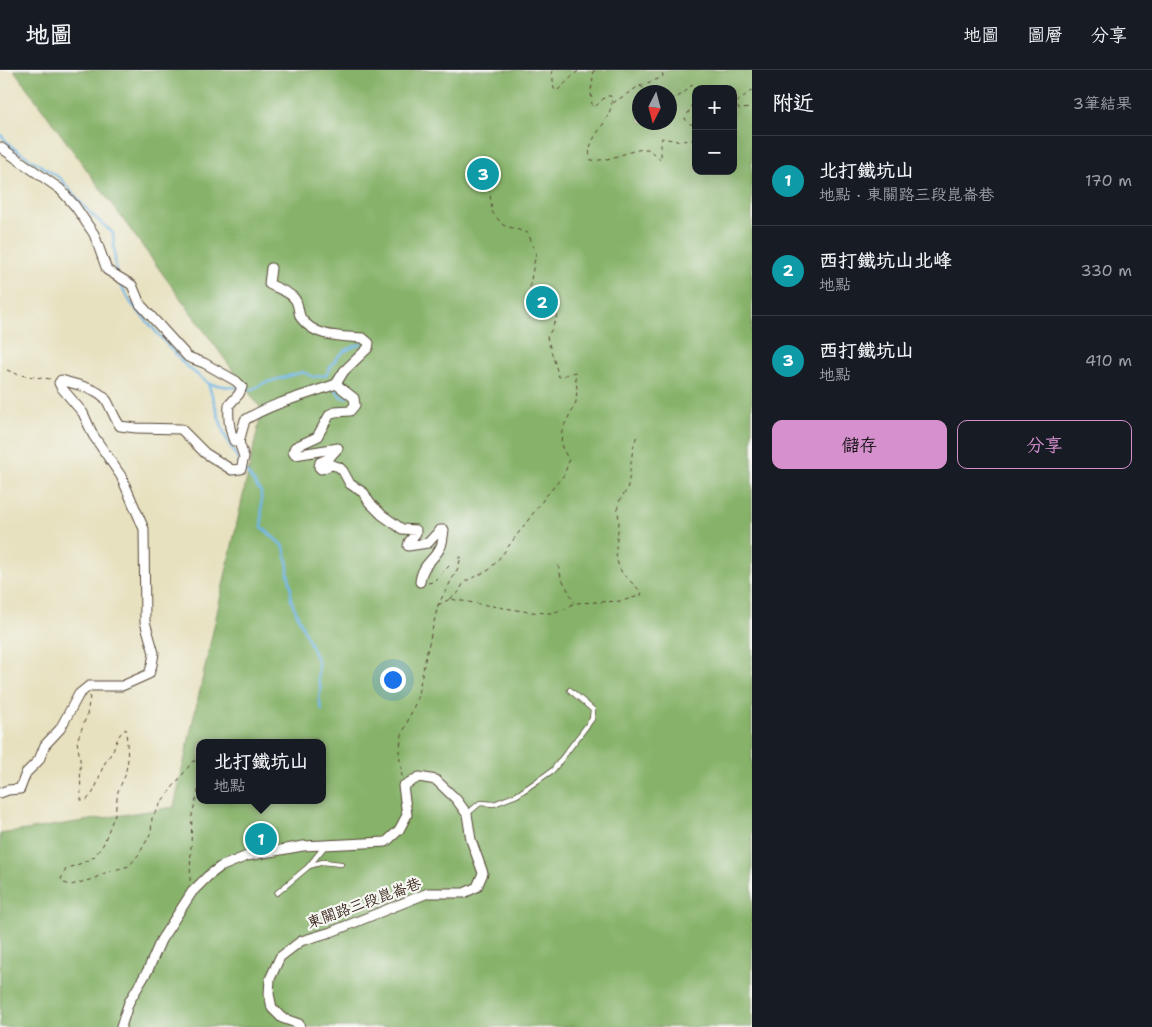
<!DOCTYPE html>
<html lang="zh-TW">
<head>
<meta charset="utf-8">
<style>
  :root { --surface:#171b24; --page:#242831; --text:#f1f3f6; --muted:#9ea1a6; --line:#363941; --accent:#d690ce }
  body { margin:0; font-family:"Shantell Sans","LXGW WenKai TC",sans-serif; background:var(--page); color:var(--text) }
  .controls { position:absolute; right:15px; top:15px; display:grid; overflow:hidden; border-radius:10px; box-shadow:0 5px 20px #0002 }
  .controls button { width:45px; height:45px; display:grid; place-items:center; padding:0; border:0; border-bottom:1px solid var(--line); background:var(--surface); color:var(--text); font:25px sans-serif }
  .compass { position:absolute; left:632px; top:15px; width:45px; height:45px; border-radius:50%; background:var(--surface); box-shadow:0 5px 20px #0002; rotate:186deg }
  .you { position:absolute; left:392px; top:609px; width:18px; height:18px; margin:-12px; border:4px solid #fff; border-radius:50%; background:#1a73e8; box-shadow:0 0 0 8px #1a73e833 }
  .badge { display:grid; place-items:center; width:32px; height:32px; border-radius:50%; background:var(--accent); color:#fff; font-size:16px; font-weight:700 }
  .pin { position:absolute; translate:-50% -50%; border:2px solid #fff; box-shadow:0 1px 5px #0006 }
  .popup { position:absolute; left:196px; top:669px; width:130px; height:65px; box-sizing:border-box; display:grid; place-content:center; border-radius:10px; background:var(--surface); filter:drop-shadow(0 1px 4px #0005); font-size:16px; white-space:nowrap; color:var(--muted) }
  .popup b { font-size:19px; color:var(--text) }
  .popup::after { content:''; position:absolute; left:50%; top:100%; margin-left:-10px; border:10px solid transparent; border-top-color:var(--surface) }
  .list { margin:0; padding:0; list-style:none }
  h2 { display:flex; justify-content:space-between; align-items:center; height:65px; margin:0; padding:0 20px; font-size:21px }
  h2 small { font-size:16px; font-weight:400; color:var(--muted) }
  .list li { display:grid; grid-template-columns:32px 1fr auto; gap:15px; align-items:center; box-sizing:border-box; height:90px; padding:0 20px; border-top:1px solid var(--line) }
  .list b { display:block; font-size:19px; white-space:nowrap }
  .list p { margin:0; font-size:16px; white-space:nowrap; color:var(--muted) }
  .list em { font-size:16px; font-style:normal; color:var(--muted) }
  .actions { display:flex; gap:10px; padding:15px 20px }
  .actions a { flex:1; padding:11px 0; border:1px solid var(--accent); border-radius:10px; text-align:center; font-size:18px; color:var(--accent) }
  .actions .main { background:var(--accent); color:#111 }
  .map { position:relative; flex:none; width:752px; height:957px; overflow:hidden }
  header { display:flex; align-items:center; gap:30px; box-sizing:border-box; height:70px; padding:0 25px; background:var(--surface); border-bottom:1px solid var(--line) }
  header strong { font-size:24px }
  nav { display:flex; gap:28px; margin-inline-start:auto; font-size:18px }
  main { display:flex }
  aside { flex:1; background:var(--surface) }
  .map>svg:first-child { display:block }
  .forest { fill:#86b269; stroke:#606e44; fill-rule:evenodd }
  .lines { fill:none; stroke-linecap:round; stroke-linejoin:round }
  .stream { stroke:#6eb5e5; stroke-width:2.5 }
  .lane-casing { stroke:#554536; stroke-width:6 }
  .street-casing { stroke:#554536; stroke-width:11 }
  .path { stroke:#554536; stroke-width:1; stroke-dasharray:4 4; stroke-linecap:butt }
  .lane { stroke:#fff; stroke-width:4.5 }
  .street { stroke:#fff; stroke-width:9 }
  .labels { text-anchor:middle; stroke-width:4.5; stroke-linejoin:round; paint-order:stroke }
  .street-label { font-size:15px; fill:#3b2a1e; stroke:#f6f6f2 }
</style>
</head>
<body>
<header>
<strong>地圖</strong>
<nav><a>地圖</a><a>圖層</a><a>分享</a></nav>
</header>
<main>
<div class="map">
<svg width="752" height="957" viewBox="0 0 752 957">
  <rect width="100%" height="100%" fill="#f6f6f2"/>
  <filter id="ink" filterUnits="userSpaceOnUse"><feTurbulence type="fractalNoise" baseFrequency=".02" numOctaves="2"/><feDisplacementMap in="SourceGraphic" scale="10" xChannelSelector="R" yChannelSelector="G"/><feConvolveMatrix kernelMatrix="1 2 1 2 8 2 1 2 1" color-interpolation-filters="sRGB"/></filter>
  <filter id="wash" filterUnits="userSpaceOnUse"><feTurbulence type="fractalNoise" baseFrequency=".0096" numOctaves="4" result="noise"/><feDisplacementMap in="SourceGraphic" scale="20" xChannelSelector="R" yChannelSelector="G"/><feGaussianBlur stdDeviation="1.12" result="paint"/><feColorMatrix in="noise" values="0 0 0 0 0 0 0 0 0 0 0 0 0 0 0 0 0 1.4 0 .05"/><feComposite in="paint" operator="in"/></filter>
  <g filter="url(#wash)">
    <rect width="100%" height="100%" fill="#e7e1bf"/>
    <path class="forest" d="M14 0H752V957H0V764L174 737 262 340ZM696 19H733V101H696ZM640 22H670V52H640ZM200 673H322V730H200Z"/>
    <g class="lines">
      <g class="stream">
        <polyline points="0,64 12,77 60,108 90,143 113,163 116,202"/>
        <polyline points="119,212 131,233 185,295 208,313 225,366 240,393"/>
        <polyline points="209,314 238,318"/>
        <polyline points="334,317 341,327 347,327"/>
        <path d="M243 319 251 320 264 313 303 302 313 307 326 305C336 287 341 280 361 274"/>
        <polyline points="244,399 261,422 262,457 284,477 288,496 288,504 291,516 291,530 318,592 318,609 321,619 319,629 322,640"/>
      </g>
    </g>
  </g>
  <g filter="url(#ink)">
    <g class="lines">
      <g class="lane-casing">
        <g id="lane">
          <polyline points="467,744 480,733 494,734 517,725 553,700 592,649 593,640 570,620"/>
          <polyline points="309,796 323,792 341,794"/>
          <polyline points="277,823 308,797 325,776"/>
        </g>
      </g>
      <g class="street-casing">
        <g id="street">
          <path d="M0 77 60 119 75 136 94 164 107 200 132 215 140 234 188 287 204 293 236 311 242 317 239 324 229 335C228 347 229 359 234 371L239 372 245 350C272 333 306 325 336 314L354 328 355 335 350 341 335 342 330 344 317 367 295 377 293 382 295 385 338 378 329 388 320 392 319 397 321 399 332 395 339 397 343 401 350 414 364 423 369 432 382 445 402 459 416 460V463L409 472 408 476 428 473 440 460H444C443 465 443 471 441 476 435 490 422 493 420 512"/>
          <path d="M271 198 269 214C276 218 287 221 293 227 300 233 297 242 301 248 315 268 342 266 363 268L369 273 368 278 344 301 336 314"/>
          <path d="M0 723 8 720 20 719 26 703 39 690 45 675 60 659 79 624 89 616H122L149 604 152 595 154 583 145 552 144 459 121 406 93 365 83 343 61 317 59 313 61 310C76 315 99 318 107 331 112 340 113 346 120 356L136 358 181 359 205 383 232 400 241 399 244 387 239 372"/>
          <polyline points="121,957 129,932 148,900 161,870 192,822 208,806 220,797 247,786 303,776 386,772 399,760 407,745 403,716 419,707 436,710 456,729 467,744 471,770 483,803 477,817 464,823 428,823 331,862 301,871 280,887 270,909 269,924 272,938 282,948 299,954 300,957"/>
        </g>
      </g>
      <g class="path">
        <polyline points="552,0 554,19 557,21 579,0"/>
        <path d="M594 0 591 21 592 36H596L606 26H611C616 52 582 68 591 90 612 92 628 79 648 79L661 90V72L662 68 678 71 696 70"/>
        <polyline points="640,16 650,22"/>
        <polyline points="752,20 738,31 736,35 739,39 752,38"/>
        <path d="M670 29C681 27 685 22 693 14L695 30 685 49 690 54H696"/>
        <polyline points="613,33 639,16 661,8 663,6 662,0"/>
        <polyline points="733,41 736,36"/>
        <polyline points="7,300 19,305 51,309"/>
        <polyline points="558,495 561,507 574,532"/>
        <polyline points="428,513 433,512 456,489 461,487"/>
        <polyline points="450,529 459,522 464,512 489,500 502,485 546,426 564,405 569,391 561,375 562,360 576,332 577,319 575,302 559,307 547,267 552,259 559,240 543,242 534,238 530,215 536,183 528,163 503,155 492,142 488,106"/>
        <path d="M438 535 450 529 529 542 551 543 566 539 574 533 622 531 639 526 642 524C637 516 629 511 623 504 611 487 618 469 619 451 619 446 617 441 618 436 619 428 627 423 628 415 631 401 631 378 637 366"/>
        <path d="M90 626 87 645 77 671 80 689 81 730H86C97 723 98 706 104 695 106 690 110 686 112 682 117 673 117 664 126 659L128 690 125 706 118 721 115 744 103 775 94 787 82 793 66 799 61 809 64 813 71 815 93 809 107 802 129 796 139 784 151 763 152 748 162 731 193 691H200"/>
        <polyline points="402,707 399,682 402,665 417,629 426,586 438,535 458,498 461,487"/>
        <polyline points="263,768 269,773"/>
        <polyline points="190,811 192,745 200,713"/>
      </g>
      <use href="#lane" class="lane"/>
      <use href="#street" class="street"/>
    </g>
  </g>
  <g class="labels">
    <g class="street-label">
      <text transform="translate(364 833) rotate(-20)" y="5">東關路三段崑崙巷</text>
    </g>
  </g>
</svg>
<div class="controls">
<button>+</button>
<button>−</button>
</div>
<svg class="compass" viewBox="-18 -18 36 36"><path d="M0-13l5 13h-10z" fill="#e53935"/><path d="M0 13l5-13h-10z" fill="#9ea1a6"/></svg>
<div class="you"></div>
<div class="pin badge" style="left:261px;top:769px;background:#0f9aa8">1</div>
<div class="popup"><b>北打鐵坑山</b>地點</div>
<div class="pin badge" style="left:542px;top:232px;background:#0f9aa8">2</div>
<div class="pin badge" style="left:483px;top:104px;background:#0f9aa8">3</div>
</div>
<aside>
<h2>附近<small>3筆結果</small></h2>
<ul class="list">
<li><span class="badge" style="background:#0f9aa8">1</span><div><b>北打鐵坑山</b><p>地點 · 東關路三段崑崙巷</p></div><em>170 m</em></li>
<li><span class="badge" style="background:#0f9aa8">2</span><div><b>西打鐵坑山北峰</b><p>地點</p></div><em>330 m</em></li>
<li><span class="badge" style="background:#0f9aa8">3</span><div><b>西打鐵坑山</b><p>地點</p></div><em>410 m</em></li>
</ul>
<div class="actions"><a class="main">儲存</a><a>分享</a></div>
</aside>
</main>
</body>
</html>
